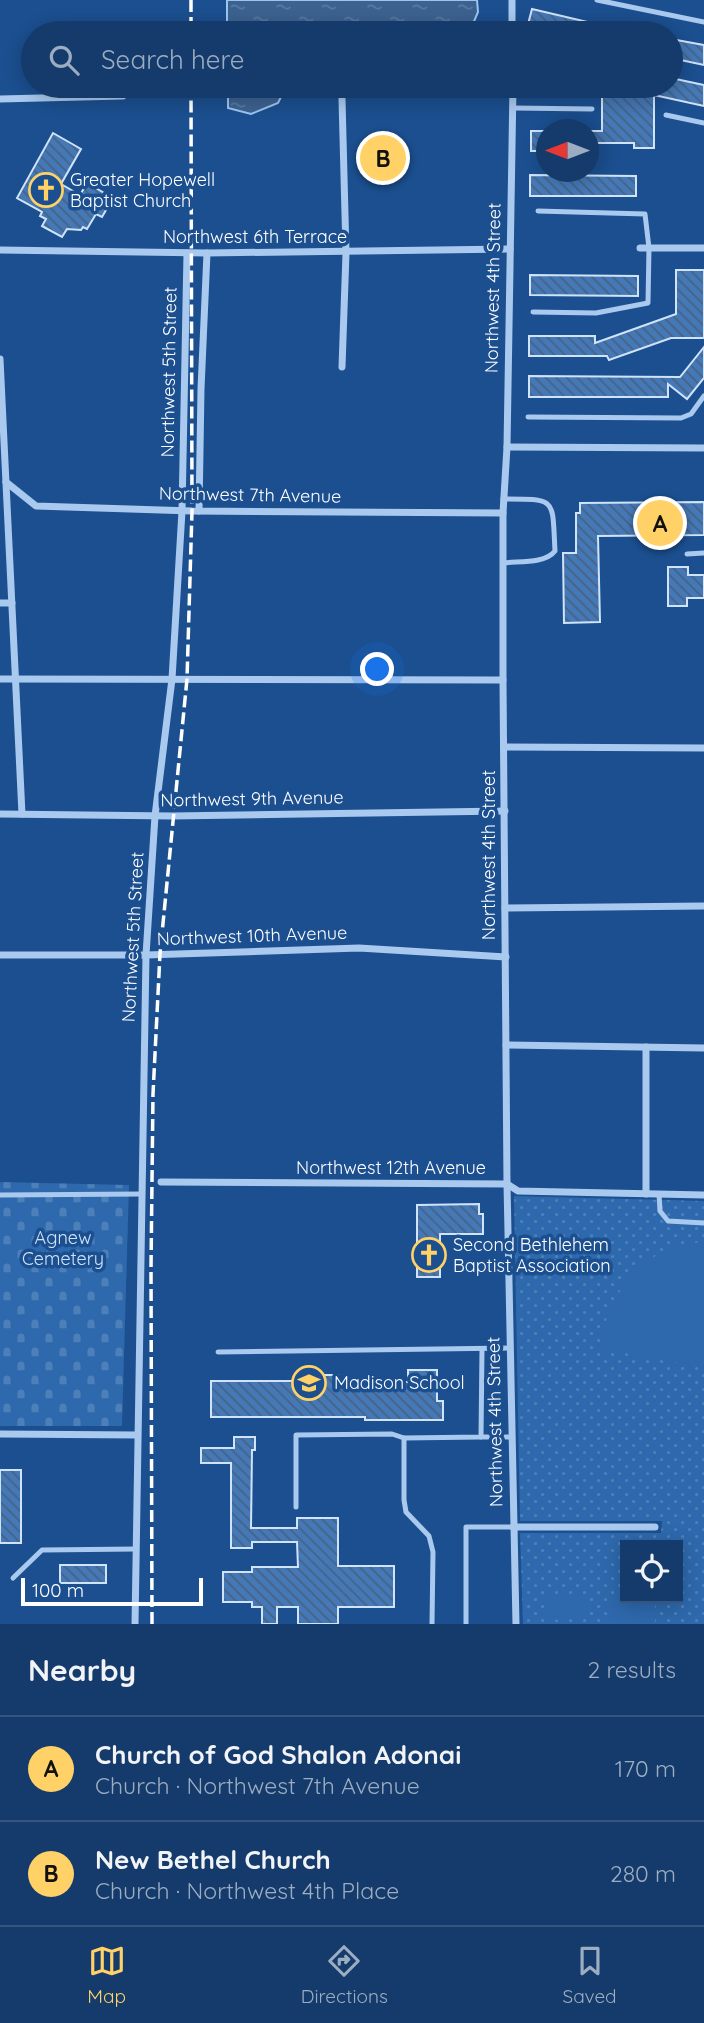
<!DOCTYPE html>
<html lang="en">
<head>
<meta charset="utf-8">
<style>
  :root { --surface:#143b6b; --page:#214673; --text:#f1f3f6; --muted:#9dadc1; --line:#33557e; --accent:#ffd166 }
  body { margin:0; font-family:Quicksand,sans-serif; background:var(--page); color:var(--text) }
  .controls { position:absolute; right:21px; bottom:21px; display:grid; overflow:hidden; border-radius:0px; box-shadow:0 4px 18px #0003 }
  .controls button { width:63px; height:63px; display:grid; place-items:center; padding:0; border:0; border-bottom:2px solid var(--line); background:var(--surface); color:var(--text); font:35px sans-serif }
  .compass { position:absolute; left:536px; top:119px; width:63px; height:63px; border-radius:50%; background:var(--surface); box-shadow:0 4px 18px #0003; rotate:270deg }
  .scale { position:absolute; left:21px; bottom:18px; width:182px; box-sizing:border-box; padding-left:7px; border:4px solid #fff; border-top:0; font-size:19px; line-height:24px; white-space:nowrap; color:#fff; -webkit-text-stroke:5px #1b4f8f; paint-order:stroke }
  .you { position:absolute; left:378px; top:670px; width:24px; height:24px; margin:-18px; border:5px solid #fff; border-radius:50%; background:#1a73e8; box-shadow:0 0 0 10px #1a73e833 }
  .badge { display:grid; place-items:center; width:46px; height:46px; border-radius:50%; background:var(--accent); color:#111; font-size:23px; font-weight:700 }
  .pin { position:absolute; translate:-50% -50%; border:4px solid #fff; box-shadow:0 2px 7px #0006 }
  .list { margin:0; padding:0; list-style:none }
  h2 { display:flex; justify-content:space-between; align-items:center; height:91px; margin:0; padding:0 28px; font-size:30px }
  h2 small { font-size:23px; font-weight:400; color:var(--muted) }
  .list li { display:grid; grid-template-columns:46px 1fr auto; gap:21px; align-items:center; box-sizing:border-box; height:105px; padding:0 28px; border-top:2px solid var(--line) }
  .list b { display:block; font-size:26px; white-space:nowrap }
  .list p { margin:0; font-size:23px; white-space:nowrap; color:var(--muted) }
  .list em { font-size:23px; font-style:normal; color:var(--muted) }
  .icon { flex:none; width:38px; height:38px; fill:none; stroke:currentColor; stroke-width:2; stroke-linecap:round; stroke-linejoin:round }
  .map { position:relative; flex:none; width:704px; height:1624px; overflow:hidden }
  .search { position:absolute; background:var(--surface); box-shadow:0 4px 18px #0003; left:21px; right:21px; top:21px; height:77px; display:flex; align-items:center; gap:18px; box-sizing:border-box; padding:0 24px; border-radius:38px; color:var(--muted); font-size:26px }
  .sheet { height:301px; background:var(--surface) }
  nav { display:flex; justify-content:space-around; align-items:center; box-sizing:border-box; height:98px; border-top:2px solid var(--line); background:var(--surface); font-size:19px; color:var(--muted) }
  nav a { display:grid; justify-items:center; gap:4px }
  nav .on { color:var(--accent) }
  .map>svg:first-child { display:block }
  .green { fill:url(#green-dots); fill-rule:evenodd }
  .cemetery { fill:url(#cemetery-stones) }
  .pitch { fill:#2e69ad }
  .water { fill:url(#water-ripples); stroke:#9cc4f0; stroke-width:2 }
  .building { fill:url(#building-back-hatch); stroke:#cfe3fa; stroke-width:2 }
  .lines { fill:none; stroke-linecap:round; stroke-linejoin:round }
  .service { stroke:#a9c9ee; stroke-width:5 }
  .minor { stroke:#a9c9ee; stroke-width:7 }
  .rail { stroke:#fff; stroke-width:3.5; stroke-dasharray:12 5; stroke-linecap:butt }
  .labels { text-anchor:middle; stroke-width:7; stroke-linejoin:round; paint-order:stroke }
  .poi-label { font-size:18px; fill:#fff; stroke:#1b4f8f; text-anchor:start }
  .street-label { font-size:18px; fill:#fff; stroke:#1b4f8f }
  .park-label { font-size:18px; fill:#cfe3fa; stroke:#1b4f8f }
</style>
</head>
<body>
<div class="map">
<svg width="704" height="1624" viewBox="0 0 704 1624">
  <defs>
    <pattern id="green-dots" width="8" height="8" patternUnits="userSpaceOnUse" patternTransform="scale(1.75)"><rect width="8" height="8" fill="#2e69ad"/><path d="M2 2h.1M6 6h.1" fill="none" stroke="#4d80b9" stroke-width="1.8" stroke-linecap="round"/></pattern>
    <pattern id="cemetery-stones" width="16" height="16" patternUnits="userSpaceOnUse" patternTransform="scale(1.75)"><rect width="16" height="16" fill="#2e69ad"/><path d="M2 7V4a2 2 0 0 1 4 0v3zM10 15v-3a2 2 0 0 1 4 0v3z" fill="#4d80b9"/></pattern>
    <pattern id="water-ripples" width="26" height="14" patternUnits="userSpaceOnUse" patternTransform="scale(1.75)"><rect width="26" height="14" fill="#3c6290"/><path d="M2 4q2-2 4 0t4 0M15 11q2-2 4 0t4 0" fill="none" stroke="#597aa1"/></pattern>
    <pattern id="building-back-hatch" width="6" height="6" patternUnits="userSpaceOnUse" patternTransform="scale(1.75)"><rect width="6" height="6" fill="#4478b7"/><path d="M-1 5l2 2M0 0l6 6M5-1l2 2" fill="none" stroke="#486282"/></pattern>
  </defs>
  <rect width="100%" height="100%" fill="#1b4f8f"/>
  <path class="green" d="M514 1196 704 1201V1624H523L520 1533H661L662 1521H520ZM625 1545H678V1598H625Z"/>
  <polygon class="cemetery" points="0,1182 129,1185 122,1426 0,1426"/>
  <g class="pitch">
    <path d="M704 1242V1368L599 1348C609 1291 642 1246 704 1242Z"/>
    <polygon points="544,1594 587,1594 587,1619 545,1620"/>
    <polygon points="609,1597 655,1598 655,1623 609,1623"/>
  </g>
  <g class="water">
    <polygon points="227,0 477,0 478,12 469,33 227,33"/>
    <polygon points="228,86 304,86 291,87 283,93 278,103 251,114 228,108"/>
  </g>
  <g class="building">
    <polygon points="532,9 596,24 594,33 549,33 527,28"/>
    <polygon points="671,39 704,45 704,65 671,58"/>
    <polygon points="671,78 704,85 704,106 654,95 654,148 634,148 634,143 589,143 589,131 602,131 602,86 671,86"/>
    <rect x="531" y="131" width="16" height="20"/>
    <polygon points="53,133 81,149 61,184 80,195 87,183 113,198 102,217 96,214 87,229 83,227 81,230 67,229 62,237 42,226 46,219 40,216 42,212 17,198"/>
    <polygon points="530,175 636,176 636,196 530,196"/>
    <polygon points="676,270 704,270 704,338 671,338 609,360 607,356 529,356 529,336 595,336 595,343 676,314"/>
    <polygon points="530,275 638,276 638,296 530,295"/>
    <polygon points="704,347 704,378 687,399 668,384 668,397 529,397 529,376 680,377"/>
    <polygon points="704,502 704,535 598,536 600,622 564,623 563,553 576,553 576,513 580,513 580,503"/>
    <polygon points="668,567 688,567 688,575 704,575 704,598 687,598 687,606 668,606"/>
    <polygon points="479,1204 479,1214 483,1214 483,1234 440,1234 440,1277 417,1277 417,1205"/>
    <polygon points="408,1370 437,1370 437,1401 443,1401 443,1420 365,1420 365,1417 211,1417 211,1381 311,1381 311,1375 339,1375 339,1382 408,1382"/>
    <polygon points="234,1437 255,1437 255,1450 252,1450 251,1528 297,1528 297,1518 338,1518 338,1566 394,1566 394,1607 338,1607 338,1624 298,1624 298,1607 277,1607 277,1624 262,1624 262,1607 252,1607 252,1602 223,1602 223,1572 252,1572 252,1567 298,1567 297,1542 252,1542 252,1548 231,1548 231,1463 201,1463 201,1448 234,1448"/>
    <rect x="0" y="1470" width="21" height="73"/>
    <rect x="60" y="1565" width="46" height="18"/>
  </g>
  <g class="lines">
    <g class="service">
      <polyline points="597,0 704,22"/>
      <polyline points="513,108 592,109"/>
      <polyline points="666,115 704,123"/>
      <polyline points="533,312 596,313 648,303 649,248 645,214 538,211"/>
      <polyline points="528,417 681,418 691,414 704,396"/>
      <polyline points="687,554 704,553"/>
      <path d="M503 563C518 561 545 564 555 551 552 498 558 499 503 499"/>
      <polyline points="659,1194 660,1211 668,1221 704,1223"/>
      <polyline points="0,1195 142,1194"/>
      <polyline points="218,1352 510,1348"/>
      <polyline points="481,1437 511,1437"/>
      <polyline points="404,1438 404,1500 406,1512 429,1536 433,1552 432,1624"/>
      <polyline points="296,1507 296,1435 392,1434 404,1438 481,1437 482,1349"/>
      <polyline points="13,1578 42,1550 136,1549"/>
      <polyline points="466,1624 466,1527 513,1527"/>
    </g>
    <g class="minor">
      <polyline points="512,0 512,33"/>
      <polyline points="513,86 507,447 503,513 503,680 507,1184 516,1624"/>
      <polyline points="0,99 123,96"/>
      <polyline points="342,99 346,253 342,367"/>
      <polyline points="640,248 704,248"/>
      <polyline points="0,250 207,253 510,249"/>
      <polyline points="0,359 22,814"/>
      <polyline points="507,447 704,448"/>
      <polyline points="6,482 36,506 192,511 503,513"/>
      <polyline points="199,511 201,389 207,253"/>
      <polyline points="0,603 12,603"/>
      <polyline points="0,679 503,680"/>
      <polyline points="505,747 704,748"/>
      <polyline points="0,814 172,816 505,811"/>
      <polyline points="505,908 704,906"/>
      <polyline points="0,955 146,955 359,948 506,957"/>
      <polyline points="506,1045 704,1048"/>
      <polyline points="646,1047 646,1194"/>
      <polyline points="161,1182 507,1184 518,1191 704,1195"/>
      <polyline points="0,1434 137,1435"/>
      <polyline points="513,1527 655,1527"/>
      <polyline points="135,1624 146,955 155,816 172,679 182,511 187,253"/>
    </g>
    <g class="rail">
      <polyline points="191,0 191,33"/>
      <polyline points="152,1624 151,1268 153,1094 160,954 187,679 192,511 191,86"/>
    </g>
  </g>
  <defs>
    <g id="church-ring" transform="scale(1.75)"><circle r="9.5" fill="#1b4f8f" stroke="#ffd166" stroke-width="1.5"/><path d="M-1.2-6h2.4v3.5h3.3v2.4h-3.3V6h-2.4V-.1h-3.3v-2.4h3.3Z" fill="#ffd166"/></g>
    <g id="school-ring" transform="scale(1.75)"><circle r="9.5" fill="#1b4f8f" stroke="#ffd166" stroke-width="1.5"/><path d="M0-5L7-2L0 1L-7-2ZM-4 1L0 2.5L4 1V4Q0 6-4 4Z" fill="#ffd166"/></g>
  </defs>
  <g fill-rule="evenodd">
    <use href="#church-ring" x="46" y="190"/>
    <use href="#church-ring" x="429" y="1255"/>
    <use href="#school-ring" x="309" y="1383"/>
  </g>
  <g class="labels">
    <g class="poi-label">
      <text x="70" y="186">Greater Hopewell<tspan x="70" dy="21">Baptist Church</tspan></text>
      <text x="453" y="1251">Second Bethlehem<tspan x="453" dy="21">Baptist Association</tspan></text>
      <text x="334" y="1389">Madison School</text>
    </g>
    <g class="street-label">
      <text x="255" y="243">Northwest 6th Terrace</text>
      <text transform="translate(493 288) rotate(-89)" y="6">Northwest 4th Street</text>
      <text transform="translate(169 372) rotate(-89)" y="6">Northwest 5th Street</text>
      <text transform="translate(250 495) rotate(1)" y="6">Northwest 7th Avenue</text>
      <text transform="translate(252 799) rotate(-1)" y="6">Northwest 9th Avenue</text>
      <text transform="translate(489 855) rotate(-90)" y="6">Northwest 4th Street</text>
      <text transform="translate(252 936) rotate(-2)" y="6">Northwest 10th Avenue</text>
      <text transform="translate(133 937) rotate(-87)" y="6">Northwest 5th Street</text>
      <text x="391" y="1174">Northwest 12th Avenue</text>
      <text transform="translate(495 1422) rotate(-91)" y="6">Northwest 4th Street</text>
    </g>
    <g class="park-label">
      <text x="63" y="1244">Agnew<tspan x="63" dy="21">Cemetery</tspan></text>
    </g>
  </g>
</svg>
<div class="controls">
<button><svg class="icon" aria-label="locate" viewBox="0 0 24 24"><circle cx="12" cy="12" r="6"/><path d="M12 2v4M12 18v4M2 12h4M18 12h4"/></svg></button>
</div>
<svg class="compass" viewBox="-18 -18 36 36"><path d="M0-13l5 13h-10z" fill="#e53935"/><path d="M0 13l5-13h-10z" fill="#9dadc1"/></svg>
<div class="scale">100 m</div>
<div class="you"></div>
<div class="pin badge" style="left:660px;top:523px">A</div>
<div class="pin badge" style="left:383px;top:158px">B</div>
<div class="search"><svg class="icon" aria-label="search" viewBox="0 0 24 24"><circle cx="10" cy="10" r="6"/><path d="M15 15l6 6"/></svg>Search here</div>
</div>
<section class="sheet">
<h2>Nearby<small>2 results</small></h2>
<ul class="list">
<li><span class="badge">A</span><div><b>Church of God Shalon Adonai</b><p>Church · Northwest 7th Avenue</p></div><em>170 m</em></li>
<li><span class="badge">B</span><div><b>New Bethel Church</b><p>Church · Northwest 4th Place</p></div><em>280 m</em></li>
</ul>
</section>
<nav>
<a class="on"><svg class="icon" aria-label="map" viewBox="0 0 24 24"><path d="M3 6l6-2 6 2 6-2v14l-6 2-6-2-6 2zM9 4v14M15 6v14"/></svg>Map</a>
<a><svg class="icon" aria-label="directions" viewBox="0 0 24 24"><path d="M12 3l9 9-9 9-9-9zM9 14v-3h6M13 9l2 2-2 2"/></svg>Directions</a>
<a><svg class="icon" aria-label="saved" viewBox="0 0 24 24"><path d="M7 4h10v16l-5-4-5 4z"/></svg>Saved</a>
</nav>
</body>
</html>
